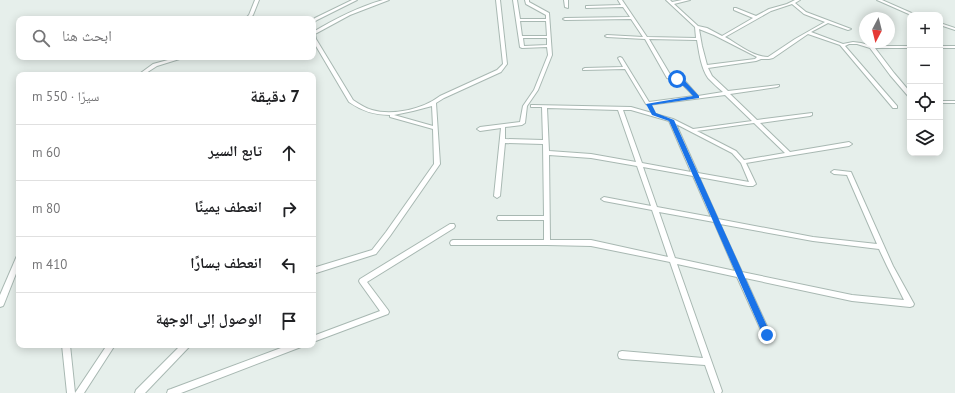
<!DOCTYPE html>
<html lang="ar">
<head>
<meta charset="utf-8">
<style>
  :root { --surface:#fff; --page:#f2f2f2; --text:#202124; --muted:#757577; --line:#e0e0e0 }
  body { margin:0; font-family:"PT Sans","Noto Naskh Arabic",sans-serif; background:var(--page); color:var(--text); direction:rtl }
  .controls { position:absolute; right:12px; top:12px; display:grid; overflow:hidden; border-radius:8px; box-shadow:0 2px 10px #0003 }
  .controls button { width:36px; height:36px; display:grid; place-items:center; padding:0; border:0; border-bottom:1px solid var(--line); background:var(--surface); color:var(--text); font:20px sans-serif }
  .compass { position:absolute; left:859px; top:12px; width:36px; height:36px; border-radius:50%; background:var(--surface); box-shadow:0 2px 10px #0003; rotate:187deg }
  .stop { position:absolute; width:12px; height:12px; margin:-9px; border:3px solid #1a73e8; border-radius:50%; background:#fff }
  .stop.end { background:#1a73e8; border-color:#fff; box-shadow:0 1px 4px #0008 }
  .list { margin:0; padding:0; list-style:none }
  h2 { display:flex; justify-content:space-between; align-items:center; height:52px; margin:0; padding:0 16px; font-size:17px }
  h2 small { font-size:13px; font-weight:400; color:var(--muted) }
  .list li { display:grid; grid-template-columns:26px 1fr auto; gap:12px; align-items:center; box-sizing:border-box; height:56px; padding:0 16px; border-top:1px solid var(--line) }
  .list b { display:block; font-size:15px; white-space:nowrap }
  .list em { font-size:13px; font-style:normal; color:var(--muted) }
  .icon { flex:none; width:22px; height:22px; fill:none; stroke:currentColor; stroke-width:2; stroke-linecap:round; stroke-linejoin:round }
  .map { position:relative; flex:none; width:955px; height:393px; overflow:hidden; direction:ltr }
  .search { position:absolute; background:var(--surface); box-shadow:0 2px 10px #0003; left:16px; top:16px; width:300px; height:44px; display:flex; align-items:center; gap:10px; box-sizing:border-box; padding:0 14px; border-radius:8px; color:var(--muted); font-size:15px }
  .panel { position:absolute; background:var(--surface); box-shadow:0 2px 10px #0003; left:16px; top:72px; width:300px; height:276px; border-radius:8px; direction:rtl }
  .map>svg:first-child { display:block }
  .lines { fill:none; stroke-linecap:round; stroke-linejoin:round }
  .minor-casing { stroke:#a8b8b2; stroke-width:2 }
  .minor { fill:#fff; fill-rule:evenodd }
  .route { fill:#1a73e8 }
</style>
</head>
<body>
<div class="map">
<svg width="955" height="393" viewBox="0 0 955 393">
  <rect width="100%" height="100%" fill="#e6efeb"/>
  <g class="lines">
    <g class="minor-casing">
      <g id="minor">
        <polygon points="255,0 259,0 253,15 249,19 245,19 249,15"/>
        <polygon points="352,0 357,0 317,20 313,23 313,20 315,18"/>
        <path d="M383 0H389L350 15 315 34 316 39 353 100C359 104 365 108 372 110 393 116 423 109 440 96L497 70 503 64 496 0H500L507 64 501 72 444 98 436 103 440 164 390 236 376 254 313 274V268L372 250 386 232 434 164 433 129 390 117V115C374 115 362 111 349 102L313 41V32C335 19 358 7 383 0ZM432 106 433 126 394 115 413 111Z"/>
        <path d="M513 0H517L520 19H546V15L526 4 525 0H529V2L549 13 552 55 538 90 527 106 525 123 522 125 505 127V139L543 140 542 107H531V105H533L631 107 673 119 693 129 752 121 725 95 648 105 646 104 625 69 583 70V69L585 68 623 67 618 58 620 57 622 58 649 102 694 96 680 82 667 78 645 39 607 37 605 36 607 35 643 37 631 19 565 20 563 19 565 18 630 17 623 7 586 8V6H587L621 5 618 0H622L647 37 696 38 695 27 666 0H670L672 2 682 0H690L674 4 698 26 707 28 722 36 753 18 734 10V8H736L756 16 769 9 787 4 795 0H800L795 3 806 12 851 29 848 30 828 23 811 32 843 44 853 42 861 43 872 46H910V48H875L894 73 910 92V96H908L890 75 870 48 857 44H849L845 46 897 106V108H893L840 45 808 34 773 58 769 59H761L756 61 708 68 712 76 728 91 779 85V86L777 87 730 94 757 120 812 113V115L810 116 760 123 790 152 849 142 852 144 849 146 746 163 756 184 753 186H748L699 177 718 219 813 237 877 244 847 175 834 174 831 172 834 170 851 172 893 266 914 304 913 306 910 307 852 301 745 278 771 335 770 337 767 338 764 337 737 277 677 264 722 391 721 393H715L705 365 622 359 619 358 618 355 619 352 622 351 703 358 670 262 591 246 547 245H451L450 243 451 241 453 240H544V220H498L497 218 498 216H544L543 144 505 143 500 196 497 198 494 196 501 128 480 131 477 129 480 127 520 122 523 106 534 90 548 55 547 47 522 48 520 47ZM792 4 804 14 825 22 795 39 768 57C753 57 738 44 725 37L771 11ZM520 21H546L547 36H522ZM699 29 714 35 757 57 755 59 707 65 702 46ZM523 38H547V45L524 46ZM649 39 697 40C699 52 701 68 708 78 713 83 718 88 723 92L698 96 684 80 671 76ZM547 108 618 110 636 162 591 154 549 151ZM623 110H631L669 121 691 172 642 163ZM754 123 785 153 744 160 736 151 697 131ZM676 124 732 153 741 163 749 182 698 173ZM549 155 591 158 637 166 651 206 604 197 601 199 604 201 652 210 668 257 591 240H550ZM643 167 693 176 711 217 657 207ZM659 212 714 222 735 271 675 258ZM720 224 813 241 879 249 887 266 904 300 852 295 742 272Z"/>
        <polygon points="564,0 568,0 568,8 565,7"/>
        <polygon points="877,0 882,0 916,15 911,15"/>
        <polygon points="940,23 955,28 955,30 940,25"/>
        <rect x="940" y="46" width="15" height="2"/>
        <polygon points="179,57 186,57 157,66 143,75 138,75 153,64"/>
        <polygon points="269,57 274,57 271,59 269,59"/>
        <rect x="940" y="101" width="15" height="2"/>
        <polygon points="450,224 454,224 455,226 454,228 367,282 388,310 389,312 388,314 313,342 313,336 380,311 360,283 359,281 360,279"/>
        <polygon points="19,255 19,266 4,304 3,306 0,307 0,295 16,258 17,256"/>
        <polygon points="62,345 70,345 75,393 107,345 115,345 84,393 67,393"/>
        <polygon points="181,345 190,345 189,347 145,393 135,393 136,390"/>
        <polygon points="289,345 302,345 301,347 181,393 167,393 168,390 171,389"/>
      </g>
    </g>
    <use href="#minor" class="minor"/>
  </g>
  <path class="route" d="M677 77 684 80 699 96V98L652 105 656 113 674 120 771 335 767 339 763 335 669 121 652 115 646 104 693 96C687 89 682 84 674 79Z"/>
</svg>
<div class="controls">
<button>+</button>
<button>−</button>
<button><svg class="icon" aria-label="locate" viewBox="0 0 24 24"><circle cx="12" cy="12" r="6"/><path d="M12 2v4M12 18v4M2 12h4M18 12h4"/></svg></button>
<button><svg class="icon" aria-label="layers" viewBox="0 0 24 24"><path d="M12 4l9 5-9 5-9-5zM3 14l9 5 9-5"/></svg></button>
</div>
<svg class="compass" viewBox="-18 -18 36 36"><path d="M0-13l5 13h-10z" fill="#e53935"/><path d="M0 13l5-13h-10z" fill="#757577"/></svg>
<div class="stop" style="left:677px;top:79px"></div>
<div class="stop end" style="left:767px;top:335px"></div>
<div class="search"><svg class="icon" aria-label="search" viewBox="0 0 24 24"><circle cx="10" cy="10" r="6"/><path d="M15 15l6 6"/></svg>ابحث هنا</div>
<section class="panel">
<h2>7 دقيقة<small>سيرًا · 550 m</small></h2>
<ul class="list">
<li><svg class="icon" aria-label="ahead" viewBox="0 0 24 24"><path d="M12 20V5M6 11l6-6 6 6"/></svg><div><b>تابع السير</b></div><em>60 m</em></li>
<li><svg class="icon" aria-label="right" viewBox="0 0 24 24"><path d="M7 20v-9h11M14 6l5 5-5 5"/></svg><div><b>انعطف يمينًا</b></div><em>80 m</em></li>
<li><svg class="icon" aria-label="left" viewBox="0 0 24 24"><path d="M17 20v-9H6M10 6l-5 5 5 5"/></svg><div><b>انعطف يسارًا</b></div><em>410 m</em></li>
<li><svg class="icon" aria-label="arrive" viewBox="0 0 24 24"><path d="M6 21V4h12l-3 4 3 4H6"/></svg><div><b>الوصول إلى الوجهة</b></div></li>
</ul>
</section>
</div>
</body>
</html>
